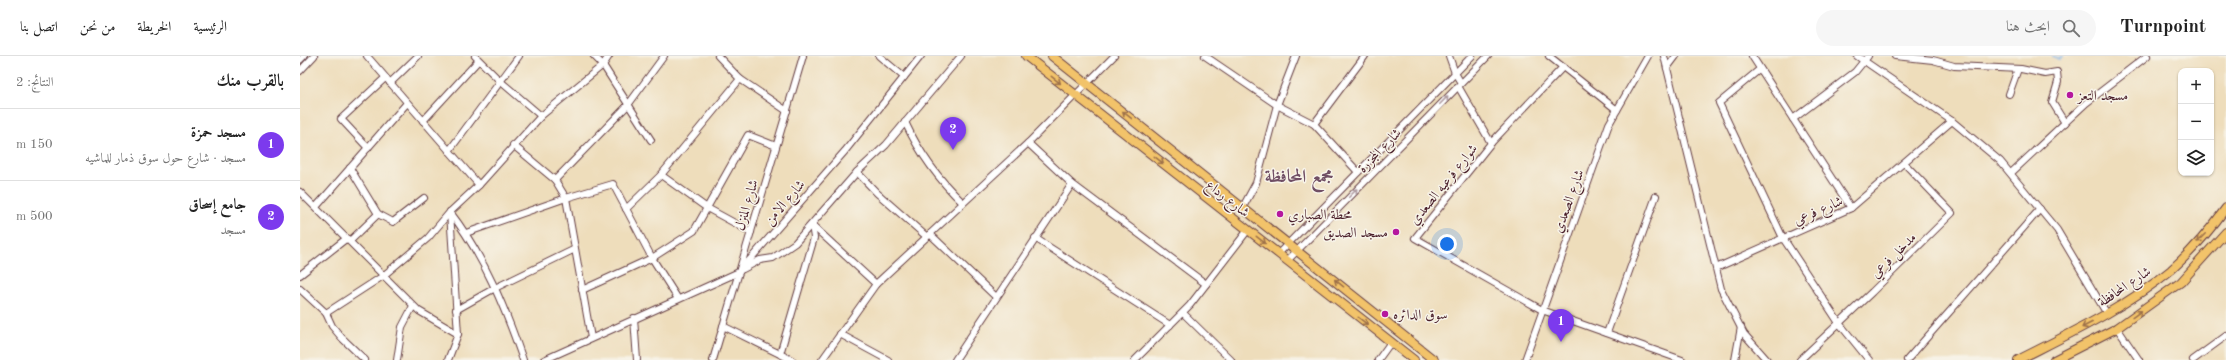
<!DOCTYPE html>
<html lang="ar">
<head>
<meta charset="utf-8">
<style>
  :root { --surface:#fff; --page:#f6f6f6; --text:#222; --muted:#767676; --line:#e0e0e0; --accent:#7c3aed }
  body { margin:0; font-family:"Old Standard TT",Amiri,serif; background:var(--page); color:var(--text); direction:rtl }
  .controls { position:absolute; right:12px; top:12px; display:grid; overflow:hidden; border-radius:8px; box-shadow:0 1px 3px #0004 }
  .controls button { width:36px; height:36px; display:grid; place-items:center; padding:0; border:0; border-bottom:1px solid var(--line); background:var(--surface); color:var(--text); font:20px sans-serif }
  .you { position:absolute; left:1147px; top:188px; width:14px; height:14px; margin:-10px; border:3px solid #fff; border-radius:50%; background:#1a73e8; box-shadow:0 0 0 6px #1a73e833 }
  .badge { display:grid; place-items:center; width:26px; height:26px; border-radius:50%; background:var(--accent); color:#fff; font-size:13px; font-weight:700 }
  .pin { position:absolute; translate:-50% -33px; filter:drop-shadow(0 1px 2px #0008) }
  .pin::after { content:''; position:absolute; top:21px; width:14px; height:12px; background:inherit; clip-path:polygon(0 0,100% 0,50% 100%) }
  .list { margin:0; padding:0; list-style:none }
  h2 { display:flex; justify-content:space-between; align-items:center; height:52px; margin:0; padding:0 16px; font-size:17px }
  h2 small { font-size:13px; font-weight:400; color:var(--muted) }
  .list li { display:grid; grid-template-columns:26px 1fr auto; gap:12px; align-items:center; box-sizing:border-box; height:72px; padding:0 16px; border-top:1px solid var(--line) }
  .list b { display:block; font-size:15px; white-space:nowrap }
  .list p { margin:0; font-size:13px; white-space:nowrap; color:var(--muted) }
  .list em { font-size:13px; font-style:normal; color:var(--muted) }
  .icon { flex:none; width:22px; height:22px; fill:none; stroke:currentColor; stroke-width:2; stroke-linecap:round; stroke-linejoin:round }
  .map { position:relative; flex:none; width:1926px; height:304px; overflow:hidden; direction:ltr }
  header { display:flex; align-items:center; gap:24px; box-sizing:border-box; height:56px; padding:0 20px; background:var(--surface); border-bottom:1px solid var(--line) }
  header strong { font-size:19px }
  nav { display:flex; gap:22px; margin-inline-start:auto; font-size:14px }
  .search { width:280px; height:36px; background:var(--page); display:flex; align-items:center; gap:10px; box-sizing:border-box; padding:0 14px; border-radius:22px; color:var(--muted); font-size:15px }
  main { display:flex }
  aside { flex:1; background:var(--surface) }
  .map>svg:first-child { display:block }
  .lines { fill:none; stroke-linecap:round; stroke-linejoin:round }
  .stream { stroke:#79b2e9; stroke-width:2 }
  .minor-casing { stroke:#633c41; stroke-width:8 }
  .major-casing { stroke:#633c41; stroke-width:10 }
  .minor { stroke:#fff; stroke-width:6 }
  .major { stroke:#f2c36a; stroke-width:8 }
  .oneway { stroke:#9e714a }
  .oneway2 { stroke:#ae9aa0 }
  .poi-dot { fill:#b5179e; stroke:#f7f3e8; stroke-width:1.5 }
  .labels { text-anchor:middle; stroke-width:3; stroke-linejoin:round; paint-order:stroke }
  .poi-label { font-size:14px; fill:#4a1f2b; stroke:#f7f3e8; text-anchor:start }
  .street-label { font-size:14px; fill:#4a1f2b; stroke:#f7f3e8 }
  .district-label { font-size:18px; font-weight:bold; fill:#704e64; stroke:#f7f3e8 }
</style>
</head>
<body>
<header>
<strong>Turnpoint</strong>
<div class="search"><svg class="icon" aria-label="search" viewBox="0 0 24 24"><circle cx="10" cy="10" r="6"/><path d="M15 15l6 6"/></svg>ابحث هنا</div>
<nav><a>الرئيسية</a><a>الخريطة</a><a>من نحن</a><a>اتصل بنا</a></nav>
</header>
<main>
<div class="map">
<svg width="1926" height="304" viewBox="0 0 1926 304">
  <rect width="100%" height="100%" fill="#f7f3e8"/>
  <filter id="ink" filterUnits="userSpaceOnUse"><feTurbulence type="fractalNoise" baseFrequency=".025" numOctaves="2"/><feDisplacementMap in="SourceGraphic" scale="8" xChannelSelector="R" yChannelSelector="G"/><feConvolveMatrix kernelMatrix="1 2 1 2 8 2 1 2 1" color-interpolation-filters="sRGB"/></filter>
  <filter id="wash" filterUnits="userSpaceOnUse"><feTurbulence type="fractalNoise" baseFrequency=".012" numOctaves="4" result="noise"/><feDisplacementMap in="SourceGraphic" scale="16" xChannelSelector="R" yChannelSelector="G"/><feGaussianBlur stdDeviation="0.9" result="paint"/><feColorMatrix in="noise" values="0 0 0 0 0 0 0 0 0 0 0 0 0 0 0 0 0 1.4 0 .05"/><feComposite in="paint" operator="in"/></filter>
  <g filter="url(#wash)">
    <rect width="100%" height="100%" fill="#edb"/>
    <g class="lines">
      <polyline class="stream" points="1753,0 1759,3 1762,0"/>
    </g>
  </g>
  <g filter="url(#ink)">
    <g class="lines">
      <g class="minor-casing">
        <g id="minor">
          <polyline points="67,0 179,129"/>
          <polyline points="175,0 200,25 241,60"/>
          <polyline points="294,0 303,9 351,84"/>
          <polyline points="418,0 440,23"/>
          <polyline points="579,0 604,21"/>
          <polyline points="905,0 977,49 1014,68 1058,116"/>
          <polyline points="1149,0 1155,17 1161,27"/>
          <polyline points="1249,0 1317,54"/>
          <polyline points="1364,0 1421,233 1444,278 1467,304"/>
          <polyline points="1452,0 1551,152"/>
          <polyline points="1557,0 1652,65 1700,105 1757,174 1807,258"/>
          <polyline points="1595,0 1633,4 1654,10 1721,13 1745,18 1757,16 1758,26 1752,46 1765,67"/>
          <polyline points="0,4 4,0"/>
          <polyline points="1263,11 1191,87 1115,182 1242,254 1382,304"/>
          <polyline points="1367,12 1376,0"/>
          <polyline points="1460,13 1419,47 1483,182 1539,267 1569,304"/>
          <polyline points="0,15 14,0"/>
          <polyline points="90,27 118,0"/>
          <polyline points="1158,30 1191,87"/>
          <polyline points="1709,38 1718,13"/>
          <polyline points="1493,63 1555,16 1568,0"/>
          <polyline points="123,65 178,5"/>
          <path d="M605 66C619 96 639 124 663 147"/>
          <polyline points="1014,68 1065,0"/>
          <polyline points="728,87 772,128 906,228"/>
          <polyline points="213,89 255,124 266,142 291,282"/>
          <polyline points="68,92 41,63 85,22"/>
          <polyline points="149,95 219,0"/>
          <polyline points="557,116 577,137 627,181"/>
          <polyline points="1711,117 1786,47 1847,0"/>
          <polyline points="361,119 407,152 451,176"/>
          <polyline points="255,124 328,49 364,0"/>
          <polyline points="0,136 119,255 158,278"/>
          <polyline points="16,151 107,47"/>
          <polyline points="943,151 956,127 977,49 996,0"/>
          <polyline points="326,153 361,119 440,23 487,55"/>
          <path d="M150 156C184 200 205 252 223 304"/>
          <polyline points="78,158 93,166 124,142"/>
          <polyline points="512,169 576,228"/>
          <polyline points="166,177 266,142 313,128 352,202 394,175 448,79 476,90"/>
          <polyline points="630,178 696,241"/>
          <polyline points="735,182 870,269"/>
          <polyline points="50,185 78,158 50,112"/>
          <polyline points="978,198 1172,0"/>
          <polyline points="987,205 1188,0"/>
          <polyline points="1416,212 1551,152 1652,65"/>
          <polyline points="443,213 460,204 473,202 495,187 557,116 586,89 661,0"/>
          <polyline points="0,219 47,182"/>
          <polyline points="0,233 26,257 32,270 42,282 65,304"/>
          <polyline points="282,234 352,202 378,243"/>
          <polyline points="156,254 195,232 275,193"/>
          <polyline points="26,257 83,220 128,182 150,156 179,129 241,60 303,9 309,0"/>
          <polyline points="883,257 931,304"/>
          <polyline points="334,262 337,304"/>
          <polyline points="423,270 492,304"/>
          <polyline points="1817,272 1839,304"/>
          <polyline points="1307,277 1356,140"/>
          <polyline points="540,278 588,304"/>
          <polyline points="480,298 514,182 512,169"/>
          <polyline points="97,304 102,271 113,250"/>
          <polyline points="148,304 158,278 150,156"/>
          <polyline points="244,304 439,216 545,95 621,0"/>
          <polyline points="413,304 503,0"/>
          <polyline points="522,304 576,228 728,87 814,0"/>
          <polyline points="655,304 772,128"/>
          <polyline points="835,304 890,249 948,174"/>
          <polyline points="1078,304 1091,286"/>
          <polyline points="1225,304 1309,68 1348,0"/>
          <polyline points="1435,304 1441,271"/>
          <polyline points="1500,304 1572,236 1652,157 1604,107"/>
          <polyline points="1607,304 1740,153"/>
          <polyline points="1893,304 1926,280"/>
        </g>
      </g>
      <g class="major-casing">
        <g id="major">
          <polyline points="726,0 1114,304"/>
          <polyline points="752,0 1134,304"/>
          <path d="M1718 304C1771 277 1825 252 1871 214 1891 196 1910 174 1926 152"/>
          <polyline points="1754,304 1817,272 1881,226 1926,176"/>
        </g>
      </g>
      <use href="#minor" class="minor"/>
      <use href="#major" class="major"/>
    </g>
    <defs><path id="oneway-shaft" d="M-6 0H5M1.5-3L5.5 0L1.5 3" fill="none" stroke-width="1.6" stroke-linecap="round" stroke-linejoin="round"/></defs>
    <g class="oneway">
      <use href="#oneway-shaft" transform="translate(756 24) rotate(38)"/>
      <use href="#oneway-shaft" transform="translate(827 59) rotate(-142)"/>
      <use href="#oneway-shaft" transform="translate(859 104) rotate(38)"/>
      <use href="#oneway-shaft" transform="translate(1901 182) rotate(135)"/>
      <use href="#oneway-shaft" transform="translate(961 184) rotate(38)"/>
      <use href="#oneway-shaft" transform="translate(1039 227) rotate(-141)"/>
      <use href="#oneway-shaft" transform="translate(1837 258) rotate(-36)"/>
      <use href="#oneway-shaft" transform="translate(1063 265) rotate(38)"/>
      <use href="#oneway-shaft" transform="translate(1787 269) rotate(153)"/>
    </g>
    <g class="oneway2">
      <use href="#oneway-shaft" transform="translate(1144 44) rotate(-46)"/>
      <use href="#oneway-shaft" transform="translate(1053 137) rotate(-46)"/>
    </g>
  </g>
  <g class="poi-dot">
    <circle cx="1770" cy="39" r="4"/>
    <circle cx="980" cy="158" r="4"/>
    <circle cx="1096" cy="176" r="4"/>
    <circle cx="1085" cy="258" r="4"/>
  </g>
  <g class="labels">
    <g class="poi-label">
      <text x="1778" y="44">مسجد التعز</text>
      <text x="988" y="163">محطة الصباري</text>
      <text x="1088" y="181" text-anchor="end">مسجد الصديق</text>
      <text x="1093" y="263">سوق الدائره</text>
    </g>
    <g class="street-label">
      <text transform="translate(1079 94) rotate(-46)" y="5">شارع المجزرة</text>
      <text transform="translate(1143 128) rotate(-51)" y="5">شوارع فرعيه الصعدي</text>
      <text transform="translate(928 142) rotate(38)" y="5">شارع رداع</text>
      <text transform="translate(1268 145) rotate(-70)" y="5">شارع الصعدي</text>
      <text transform="translate(484 146) rotate(-49)" y="5">شارع الامن</text>
      <text transform="translate(446 149) rotate(-74)" y="5">شارع المنزل</text>
      <text transform="translate(1518 154) rotate(-24)" y="5">شارع فرعي</text>
      <text transform="translate(1593 199) rotate(-45)" y="5">مدخل فرعي</text>
      <text transform="translate(1824 230) rotate(-34)" y="5">شارع المحافظة</text>
    </g>
    <g class="district-label">
      <text x="999" y="126">مجمع المحافظة</text>
    </g>
  </g>
</svg>
<div class="controls">
<button>+</button>
<button>−</button>
<button><svg class="icon" aria-label="layers" viewBox="0 0 24 24"><path d="M12 4l9 5-9 5-9-5zM3 14l9 5 9-5"/></svg></button>
</div>
<div class="you"></div>
<div class="pin badge" style="left:1261px;top:286px">1</div>
<div class="pin badge" style="left:653px;top:94px">2</div>
</div>
<aside>
<h2>بالقرب منك<small>النتائج: 2</small></h2>
<ul class="list">
<li><span class="badge">1</span><div><b>مسجد حمزة</b><p>مسجد · شارع حول سوق ذمار للماشيه</p></div><em>150 m</em></li>
<li><span class="badge">2</span><div><b>جامع إسحاق</b><p>مسجد</p></div><em>500 m</em></li>
</ul>
</aside>
</main>
</body>
</html>
